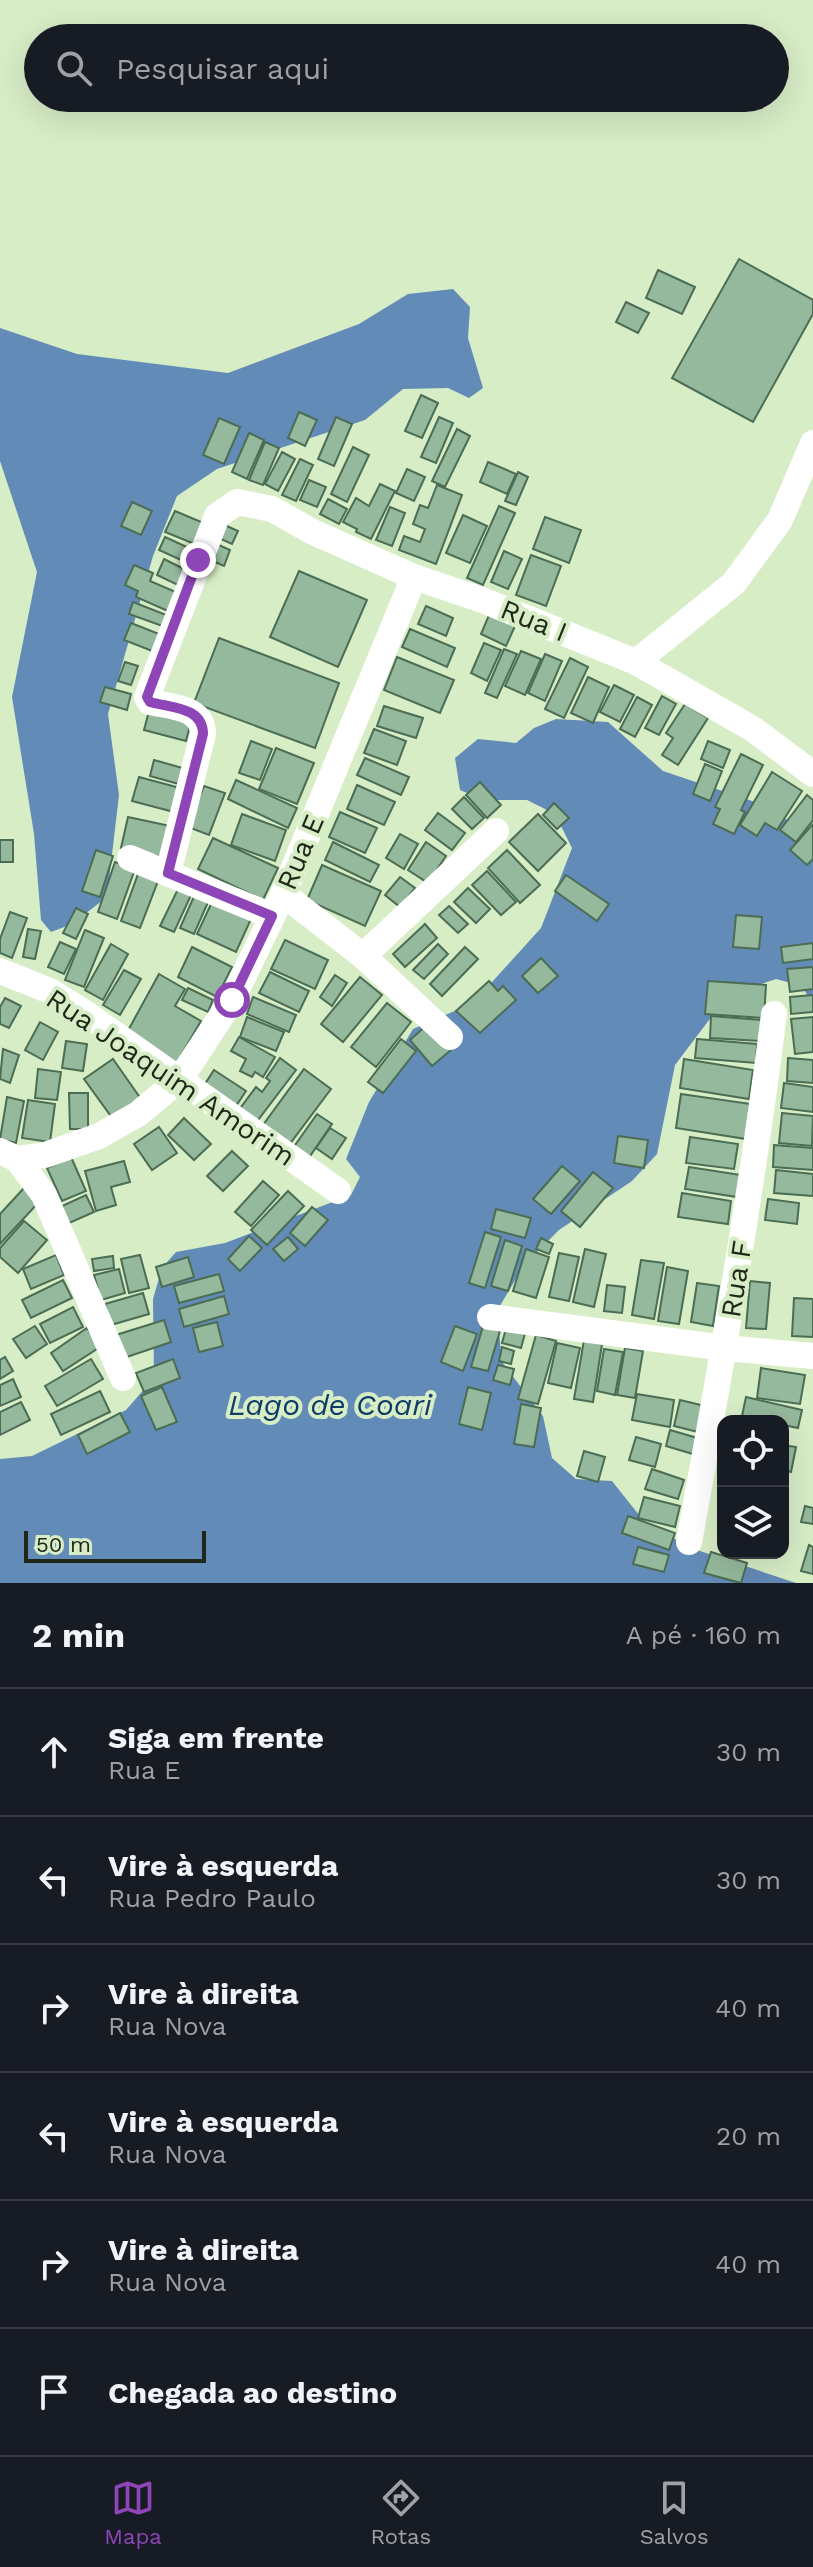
<!DOCTYPE html>
<html lang="pt">
<head>
<meta charset="utf-8">
<style>
  :root { --surface:#171b24; --page:#20242c; --text:#f1f3f6; --muted:#9ea1a6; --line:#363941; --accent:#8e45b8 }
  body { margin:0; font-family:"Work Sans",sans-serif; background:var(--page); color:var(--text) }
  .controls { position:absolute; right:24px; bottom:24px; display:grid; overflow:hidden; border-radius:16px; box-shadow:0 8px 32px #0002 }
  .controls button { width:72px; height:72px; display:grid; place-items:center; padding:0; border:0; border-bottom:2px solid var(--line); background:var(--surface); color:var(--text); font:40px sans-serif }
  .scale { position:absolute; left:24px; bottom:20px; width:182px; box-sizing:border-box; padding-left:8px; border:4px solid #1f2719; border-top:0; font-size:22px; line-height:28px; white-space:nowrap; color:#1f2719; -webkit-text-stroke:6px #d7edc6; paint-order:stroke }
  .stop { position:absolute; width:24px; height:24px; margin:-18px; border:6px solid #8e45b8; border-radius:50%; background:#fff }
  .stop.end { background:#8e45b8; border-color:#fff; box-shadow:0 2px 8px #0008 }
  .list { margin:0; padding:0; list-style:none }
  h2 { display:flex; justify-content:space-between; align-items:center; height:104px; margin:0; padding:0 32px; font-size:34px }
  h2 small { font-size:26px; font-weight:400; color:var(--muted) }
  .list li { display:grid; grid-template-columns:52px 1fr auto; gap:24px; align-items:center; box-sizing:border-box; height:128px; padding:0 32px; border-top:2px solid var(--line) }
  .list b { display:block; font-size:30px; white-space:nowrap }
  .list p { margin:0; font-size:26px; white-space:nowrap; color:var(--muted) }
  .list em { font-size:26px; font-style:normal; color:var(--muted) }
  .icon { flex:none; width:44px; height:44px; fill:none; stroke:currentColor; stroke-width:2; stroke-linecap:round; stroke-linejoin:round }
  .map { position:relative; flex:none; width:813px; height:1583px; overflow:hidden }
  .search { position:absolute; background:var(--surface); box-shadow:0 8px 32px #0002; left:24px; right:24px; top:24px; height:88px; display:flex; align-items:center; gap:20px; box-sizing:border-box; padding:0 28px; border-radius:44px; color:var(--muted); font-size:30px }
  .sheet { height:872px; background:var(--surface) }
  nav { display:flex; justify-content:space-around; align-items:center; box-sizing:border-box; height:112px; border-top:2px solid var(--line); background:var(--surface); font-size:22px; color:var(--muted) }
  nav a { display:grid; justify-items:center; gap:4px }
  nav .on { color:var(--accent) }
  .map>svg:first-child { display:block }
  .water { fill:#638bb7 }
  .building { fill:#95b99c; stroke:#4b6d53; stroke-width:2 }
  .lines { fill:none; stroke-linecap:round; stroke-linejoin:round }
  .minor { stroke:#fff; stroke-width:26 }
  .route { stroke:#8e45b8; stroke-width:10 }
  .labels { text-anchor:middle; stroke-width:8; stroke-linejoin:round; paint-order:stroke }
  .street-label { font-size:28px; fill:#1f2719; stroke:#d7edc6 }
  .water-label { font-size:30px; font-style:italic; fill:#0f3c66; stroke:#d7edc6 }
</style>
</head>
<body>
<div class="map">
<svg width="813" height="1583" viewBox="0 0 813 1583">
  <rect width="100%" height="100%" fill="#d7edc6"/>
  <g class="water">
    <polygon points="453,289 470,307 468,338 483,388 469,398 448,388 403,389 365,420 217,469 177,496 153,556 108,714 119,795 107,897 72,924 51,932 41,920 34,834 12,697 37,572 0,461 0,328 77,354 228,373 359,324 408,294"/>
    <polygon points="556,719 608,722 663,771 767,806 813,838 813,1005 802,986 776,979 728,995 675,1065 657,1154 632,1181 559,1230 524,1265 497,1311 502,1362 543,1416 552,1458 576,1479 612,1481 647,1525 697,1550 796,1583 0,1583 0,1459 32,1456 126,1410 154,1378 153,1299 162,1268 176,1252 225,1243 351,1195 360,1177 346,1159 369,1102 413,1029 473,1003 541,928 572,848 555,814 527,800 484,800 460,790 455,758 478,739 516,743 534,728"/>
  </g>
  <g class="building">
    <polygon points="739,259 813,300 813,314 753,422 672,378"/>
    <polygon points="658,270 695,287 682,314 646,298"/>
    <polygon points="626,302 649,313 638,333 616,322"/>
    <polygon points="421,395 438,403 422,438 405,431"/>
    <polygon points="299,412 317,420 305,446 288,438"/>
    <polygon points="336,417 352,424 334,466 318,459"/>
    <polygon points="439,417 453,423 436,463 421,457"/>
    <polygon points="219,418 240,427 224,464 203,455"/>
    <polygon points="457,429 470,436 445,487 432,481"/>
    <polygon points="249,433 264,440 247,479 232,472"/>
    <polygon points="265,442 279,448 263,485 249,480"/>
    <polygon points="353,447 369,455 347,502 331,494"/>
    <polygon points="282,452 295,459 278,491 265,484"/>
    <polygon points="300,459 313,465 296,501 282,495"/>
    <polygon points="488,462 516,474 507,494 480,482"/>
    <polygon points="407,469 425,477 414,501 396,493"/>
    <polygon points="518,472 528,477 516,505 505,501"/>
    <polygon points="309,480 326,487 317,507 300,500"/>
    <polygon points="380,484 395,491 371,539 356,532 357,529 343,522 356,498 369,506"/>
    <polygon points="437,485 462,495 436,564 399,550 404,536 420,542 425,529 413,524 420,505 428,508"/>
    <polygon points="328,499 347,509 339,524 320,514"/>
    <polygon points="132,502 152,511 141,535 121,526"/>
    <polygon points="499,506 515,513 483,585 467,578"/>
    <polygon points="390,507 405,513 392,546 376,540"/>
    <polygon points="175,511 206,524 197,545 165,532"/>
    <polygon points="463,515 487,526 470,563 446,553"/>
    <polygon points="545,517 581,530 569,563 533,549"/>
    <polygon points="220,523 238,531 232,544 214,536"/>
    <polygon points="165,537 189,548 183,561 159,550"/>
    <polygon points="210,541 230,550 224,566 203,557"/>
    <polygon points="504,551 522,559 508,589 491,582"/>
    <polygon points="531,555 561,566 546,606 516,595"/>
    <polygon points="164,559 188,571 180,586 157,575"/>
    <polygon points="134,565 153,573 150,581 178,593 170,612 136,597 138,591 125,585"/>
    <polygon points="299,571 367,600 338,667 270,637"/>
    <polygon points="133,602 169,616 165,627 129,614"/>
    <polygon points="426,606 453,618 446,636 418,624"/>
    <polygon points="489,615 515,626 506,646 481,634"/>
    <polygon points="131,623 159,634 152,651 124,640"/>
    <polygon points="410,629 455,648 447,667 402,647"/>
    <polygon points="219,638 339,683 315,748 194,703"/>
    <polygon points="484,643 501,650 487,681 471,673"/>
    <polygon points="504,649 517,654 497,698 485,693"/>
    <polygon points="521,651 541,659 525,695 505,686"/>
    <polygon points="545,654 562,661 545,701 528,693"/>
    <polygon points="397,657 454,680 440,713 384,690"/>
    <polygon points="570,658 588,667 564,718 545,709"/>
    <polygon points="125,662 138,666 131,685 118,681"/>
    <polygon points="588,677 609,687 593,723 571,713"/>
    <polygon points="614,685 634,695 620,722 600,712"/>
    <polygon points="105,687 131,694 127,710 100,702"/>
    <polygon points="662,696 676,704 659,735 645,728"/>
    <polygon points="637,697 652,705 635,737 620,729"/>
    <polygon points="685,704 708,718 678,765 662,755 673,738 666,733"/>
    <polygon points="384,706 423,718 416,738 377,726"/>
    <polygon points="150,707 192,718 186,741 144,730"/>
    <polygon points="374,729 406,741 397,765 364,753"/>
    <polygon points="251,741 272,749 260,780 239,773"/>
    <polygon points="708,741 730,750 723,768 701,759"/>
    <polygon points="276,748 314,763 297,804 259,789"/>
    <polygon points="741,754 763,765 741,810 745,812 734,834 713,824 720,809 715,807"/>
    <polygon points="365,758 409,777 401,795 357,775"/>
    <polygon points="154,760 186,769 182,785 150,776"/>
    <polygon points="705,764 722,771 710,801 693,794"/>
    <polygon points="772,772 802,791 777,830 765,823 757,836 740,825"/>
    <polygon points="139,777 180,788 174,812 132,801"/>
    <polygon points="236,780 297,808 288,828 228,799"/>
    <polygon points="480,782 501,805 487,818 466,795"/>
    <polygon points="357,785 395,802 384,825 347,809"/>
    <polygon points="204,786 225,793 209,835 188,827"/>
    <polygon points="807,795 813,800 813,820 796,842 780,830"/>
    <polygon points="464,797 484,818 472,829 452,809"/>
    <polygon points="554,803 569,818 557,829 543,815"/>
    <polygon points="340,812 377,828 365,853 329,837"/>
    <polygon points="438,813 465,833 452,850 425,830"/>
    <polygon points="242,814 286,830 275,861 231,845"/>
    <polygon points="538,814 566,843 538,871 509,842"/>
    <polygon points="128,817 170,826 163,857 121,848"/>
    <polygon points="813,824 813,859 807,865 790,850"/>
    <polygon points="400,834 418,844 404,869 386,858"/>
    <polygon points="213,838 278,868 263,900 198,869"/>
    <rect x="0" y="840" width="13" height="22"/>
    <polygon points="333,842 379,865 370,882 325,860"/>
    <polygon points="426,842 446,856 428,883 408,870"/>
    <polygon points="96,850 113,856 100,897 82,891"/>
    <polygon points="507,850 540,885 520,903 488,868"/>
    <polygon points="115,862 135,869 117,919 98,912"/>
    <polygon points="322,865 381,891 365,926 307,900"/>
    <polygon points="487,871 516,902 501,915 472,885"/>
    <polygon points="138,874 158,881 140,928 121,921"/>
    <polygon points="566,875 609,904 597,921 555,891"/>
    <polygon points="400,877 415,888 400,907 385,895"/>
    <polygon points="179,887 192,893 174,932 160,926"/>
    <polygon points="468,888 490,909 476,923 454,902"/>
    <polygon points="195,894 209,900 194,934 180,928"/>
    <polygon points="212,902 251,919 236,952 197,934"/>
    <polygon points="449,906 468,924 458,933 439,915"/>
    <polygon points="76,908 88,914 76,939 63,933"/>
    <polygon points="10,912 27,918 12,958 0,953 0,939"/>
    <polygon points="736,915 762,917 759,949 733,947"/>
    <polygon points="425,924 437,938 405,967 393,954"/>
    <polygon points="28,929 41,931 35,959 23,957"/>
    <polygon points="85,930 104,938 84,987 65,980"/>
    <polygon points="285,940 328,960 315,989 271,969"/>
    <polygon points="60,942 76,949 64,974 48,967"/>
    <polygon points="813,943 813,959 783,963 781,947"/>
    <polygon points="111,944 128,954 103,1000 85,990"/>
    <polygon points="438,944 448,954 424,979 413,970"/>
    <polygon points="192,947 232,967 217,997 178,977"/>
    <polygon points="465,947 478,959 442,996 430,984"/>
    <polygon points="541,958 558,976 538,993 522,976"/>
    <polygon points="813,967 813,989 790,992 787,969"/>
    <polygon points="124,970 141,979 120,1015 103,1005"/>
    <polygon points="270,972 309,991 299,1012 259,993"/>
    <polygon points="159,974 185,989 175,1006 201,1021 176,1064 125,1036"/>
    <polygon points="335,975 347,983 332,1006 320,997"/>
    <polygon points="360,977 382,995 343,1042 321,1024"/>
    <polygon points="489,981 498,991 503,986 516,1000 480,1033 456,1011"/>
    <polygon points="708,981 766,985 764,1018 705,1014"/>
    <polygon points="188,988 213,1000 208,1012 182,1000"/>
    <polygon points="813,995 813,1012 791,1014 790,997"/>
    <polygon points="253,997 296,1015 289,1032 247,1014"/>
    <polygon points="5,998 21,1006 9,1028 0,1024 0,1007"/>
    <polygon points="387,1003 411,1022 376,1067 351,1047"/>
    <polygon points="711,1016 762,1020 760,1041 710,1038"/>
    <polygon points="247,1017 284,1032 276,1051 240,1037"/>
    <polygon points="813,1017 813,1052 795,1054 791,1019"/>
    <polygon points="40,1022 58,1032 43,1060 25,1050"/>
    <polygon points="428,1024 451,1050 432,1066 410,1040"/>
    <polygon points="239,1037 275,1057 263,1077 255,1072 252,1077 240,1071 246,1059 231,1051"/>
    <polygon points="401,1039 416,1051 383,1093 368,1082"/>
    <polygon points="697,1039 757,1044 756,1063 695,1058"/>
    <polygon points="66,1041 87,1044 83,1071 62,1068"/>
    <polygon points="3,1049 19,1055 10,1083 0,1079"/>
    <polygon points="280,1058 296,1070 255,1124 238,1111 256,1087 262,1092 270,1081 266,1078"/>
    <polygon points="788,1058 813,1060 813,1083 787,1081"/>
    <polygon points="113,1059 141,1099 113,1119 84,1079"/>
    <polygon points="684,1059 753,1070 749,1099 680,1088"/>
    <polygon points="38,1069 61,1072 57,1100 35,1098"/>
    <polygon points="304,1069 331,1089 286,1149 260,1129"/>
    <polygon points="214,1070 246,1091 234,1109 203,1087"/>
    <polygon points="784,1083 813,1087 813,1112 781,1108"/>
    <polygon points="69,1093 88,1093 88,1129 70,1129"/>
    <polygon points="681,1094 751,1104 746,1139 676,1128"/>
    <polygon points="7,1097 24,1101 16,1143 0,1139"/>
    <polygon points="28,1100 55,1104 50,1142 22,1138"/>
    <polygon points="782,1113 813,1116 812,1146 779,1143"/>
    <polygon points="317,1114 332,1124 308,1159 293,1148"/>
    <polygon points="184,1118 211,1144 194,1160 168,1135"/>
    <polygon points="159,1127 177,1153 152,1170 134,1144"/>
    <polygon points="330,1128 346,1138 332,1159 316,1148"/>
    <polygon points="618,1136 648,1140 644,1168 614,1163"/>
    <polygon points="690,1137 738,1144 734,1169 686,1163"/>
    <polygon points="774,1145 813,1148 813,1170 773,1167"/>
    <polygon points="232,1151 248,1166 223,1191 207,1176"/>
    <polygon points="71,1157 86,1191 62,1201 47,1168"/>
    <polygon points="124,1161 130,1182 111,1187 116,1205 96,1211 85,1171"/>
    <polygon points="562,1166 580,1181 551,1214 533,1199"/>
    <polygon points="689,1167 741,1175 737,1197 685,1189"/>
    <polygon points="776,1170 813,1174 813,1196 774,1193"/>
    <polygon points="593,1172 613,1188 580,1227 561,1211"/>
    <polygon points="263,1181 279,1195 251,1226 235,1212"/>
    <polygon points="24,1188 39,1202 0,1244 0,1214"/>
    <polygon points="288,1191 304,1206 267,1245 251,1230"/>
    <polygon points="682,1193 731,1201 728,1224 678,1217"/>
    <polygon points="86,1195 94,1212 67,1224 60,1207"/>
    <polygon points="768,1199 799,1203 797,1224 765,1220"/>
    <polygon points="312,1207 328,1220 305,1246 290,1233"/>
    <polygon points="496,1209 531,1218 525,1238 491,1229"/>
    <polygon points="24,1221 47,1240 18,1273 0,1257 0,1248"/>
    <polygon points="485,1232 501,1237 485,1288 469,1283"/>
    <polygon points="249,1236 262,1248 240,1271 228,1259"/>
    <polygon points="288,1237 298,1249 284,1261 273,1249"/>
    <polygon points="541,1238 553,1244 549,1254 536,1249"/>
    <polygon points="505,1240 522,1246 508,1291 491,1286"/>
    <polygon points="526,1249 549,1257 536,1298 513,1291"/>
    <polygon points="585,1249 606,1254 594,1307 573,1302"/>
    <polygon points="559,1253 579,1257 569,1301 549,1297"/>
    <polygon points="56,1255 64,1275 31,1289 23,1269"/>
    <polygon points="140,1255 149,1288 129,1293 121,1259"/>
    <polygon points="113,1256 114,1268 94,1271 92,1259"/>
    <polygon points="188,1257 194,1277 162,1287 156,1267"/>
    <polygon points="641,1260 664,1263 654,1319 632,1315"/>
    <polygon points="667,1267 688,1271 679,1324 658,1321"/>
    <polygon points="119,1269 125,1293 101,1300 94,1275"/>
    <polygon points="219,1274 224,1291 179,1303 174,1286"/>
    <polygon points="63,1280 72,1298 31,1318 22,1300"/>
    <polygon points="750,1281 770,1283 766,1329 746,1328"/>
    <polygon points="697,1283 719,1286 713,1326 691,1322"/>
    <polygon points="607,1285 625,1287 622,1313 604,1311"/>
    <polygon points="143,1293 149,1314 111,1325 105,1304"/>
    <polygon points="224,1296 229,1314 184,1327 179,1309"/>
    <polygon points="794,1298 813,1299 813,1337 792,1336"/>
    <polygon points="73,1307 83,1327 50,1343 40,1324"/>
    <polygon points="164,1320 171,1342 124,1358 116,1335"/>
    <polygon points="217,1322 223,1346 199,1352 193,1328"/>
    <polygon points="507,1325 526,1330 521,1348 502,1343"/>
    <polygon points="35,1326 47,1344 26,1358 13,1339"/>
    <polygon points="455,1326 477,1334 463,1371 441,1362"/>
    <polygon points="483,1326 500,1331 488,1371 471,1367"/>
    <polygon points="87,1328 100,1347 63,1371 51,1353"/>
    <polygon points="536,1335 556,1341 538,1404 518,1399"/>
    <polygon points="584,1340 602,1344 593,1402 574,1399"/>
    <polygon points="557,1343 580,1348 571,1388 548,1383"/>
    <polygon points="502,1347 514,1351 511,1364 499,1361"/>
    <polygon points="625,1348 643,1351 635,1398 617,1395"/>
    <polygon points="604,1349 623,1352 615,1395 597,1391"/>
    <polygon points="5,1357 13,1371 0,1379 0,1360"/>
    <polygon points="91,1359 103,1379 57,1406 45,1386"/>
    <polygon points="173,1359 180,1378 144,1392 136,1373"/>
    <polygon points="498,1365 514,1369 510,1385 493,1380"/>
    <polygon points="761,1368 805,1375 800,1404 757,1398"/>
    <polygon points="13,1379 21,1397 0,1406 0,1385"/>
    <polygon points="162,1387 177,1422 156,1430 141,1396"/>
    <polygon points="468,1387 491,1393 482,1430 459,1424"/>
    <polygon points="100,1391 110,1412 61,1435 51,1414"/>
    <polygon points="637,1394 674,1400 670,1427 632,1420"/>
    <polygon points="746,1397 802,1410 798,1428 783,1425 783,1421 766,1421 742,1416"/>
    <polygon points="680,1400 705,1406 698,1432 674,1426"/>
    <polygon points="21,1402 30,1420 0,1435 0,1412"/>
    <polygon points="521,1404 541,1408 534,1447 514,1444"/>
    <polygon points="120,1413 130,1432 87,1454 78,1435"/>
    <polygon points="670,1430 701,1439 696,1455 666,1446"/>
    <polygon points="636,1437 661,1444 655,1467 629,1460"/>
    <polygon points="783,1445 796,1447 791,1472 783,1470"/>
    <polygon points="584,1451 605,1457 598,1482 577,1476"/>
    <polygon points="652,1469 684,1480 678,1499 645,1489"/>
    <polygon points="644,1497 680,1506 675,1527 638,1518"/>
    <polygon points="805,1506 813,1508 813,1524 801,1522"/>
    <polygon points="628,1516 675,1533 669,1550 622,1533"/>
    <polygon points="809,1545 813,1547 813,1574 801,1571"/>
    <polygon points="638,1547 669,1555 664,1572 633,1564"/>
    <polygon points="711,1552 747,1563 741,1583 704,1573"/>
  </g>
  <g class="lines">
    <g class="minor">
      <polyline points="636,662 734,583 780,520 813,443"/>
      <polyline points="130,858 272,916"/>
      <path d="M168 873 203 734C203 707 172 707 150 702L147 697 217 516 237 502 272 509 313 532 414 577 482 600 636 662 753 729 813 774"/>
      <polyline points="283,894 363,956 450,1037"/>
      <polyline points="363,956 496,831"/>
      <polyline points="0,971 50,991 85,1013 338,1191"/>
      <polyline points="0,1151 17,1159 44,1195 123,1378"/>
      <polyline points="17,1159 45,1155 99,1136 138,1114 180,1079 232,1000 283,894 414,577"/>
      <polyline points="490,1317 725,1348 813,1356"/>
      <path d="M689 1542C721 1367 752 1191 774 1014"/>
    </g>
  </g>
  <g class="lines">
    <path class="route" d="M198 560 147 697 150 702C172 708 203 707 203 734L168 873 272 916 232 1000"/>
  </g>
  <g class="labels">
    <g class="street-label">
      <text transform="translate(534 620) rotate(22)" y="10">Rua I</text>
      <text transform="translate(300 852) rotate(-67)" y="10">Rua E</text>
      <text transform="translate(171 1077) rotate(34)" y="10">Rua Joaquim Amorim</text>
      <text transform="translate(736 1279) rotate(-81)" y="10">Rua F</text>
    </g>
    <g class="water-label">
      <text x="330" y="1415">Lago de Coari</text>
    </g>
  </g>
</svg>
<div class="controls">
<button><svg class="icon" aria-label="locate" viewBox="0 0 24 24"><circle cx="12" cy="12" r="6"/><path d="M12 2v4M12 18v4M2 12h4M18 12h4"/></svg></button>
<button><svg class="icon" aria-label="layers" viewBox="0 0 24 24"><path d="M12 4l9 5-9 5-9-5zM3 14l9 5 9-5"/></svg></button>
</div>
<div class="scale">50 m</div>
<div class="stop" style="left:232px;top:1000px"></div>
<div class="stop end" style="left:198px;top:560px"></div>
<div class="search"><svg class="icon" aria-label="search" viewBox="0 0 24 24"><circle cx="10" cy="10" r="6"/><path d="M15 15l6 6"/></svg>Pesquisar aqui</div>
</div>
<section class="sheet">
<h2>2 min<small>A pé · 160 m</small></h2>
<ul class="list">
<li><svg class="icon" aria-label="ahead" viewBox="0 0 24 24"><path d="M12 20V5M6 11l6-6 6 6"/></svg><div><b>Siga em frente</b><p>Rua E</p></div><em>30 m</em></li>
<li><svg class="icon" aria-label="left" viewBox="0 0 24 24"><path d="M17 20v-9H6M10 6l-5 5 5 5"/></svg><div><b>Vire à esquerda</b><p>Rua Pedro Paulo</p></div><em>30 m</em></li>
<li><svg class="icon" aria-label="right" viewBox="0 0 24 24"><path d="M7 20v-9h11M14 6l5 5-5 5"/></svg><div><b>Vire à direita</b><p>Rua Nova</p></div><em>40 m</em></li>
<li><svg class="icon" aria-label="left" viewBox="0 0 24 24"><path d="M17 20v-9H6M10 6l-5 5 5 5"/></svg><div><b>Vire à esquerda</b><p>Rua Nova</p></div><em>20 m</em></li>
<li><svg class="icon" aria-label="right" viewBox="0 0 24 24"><path d="M7 20v-9h11M14 6l5 5-5 5"/></svg><div><b>Vire à direita</b><p>Rua Nova</p></div><em>40 m</em></li>
<li><svg class="icon" aria-label="arrive" viewBox="0 0 24 24"><path d="M6 21V4h12l-3 4 3 4H6"/></svg><div><b>Chegada ao destino</b></div></li>
</ul>
</section>
<nav>
<a class="on"><svg class="icon" aria-label="map" viewBox="0 0 24 24"><path d="M3 6l6-2 6 2 6-2v14l-6 2-6-2-6 2zM9 4v14M15 6v14"/></svg>Mapa</a>
<a><svg class="icon" aria-label="directions" viewBox="0 0 24 24"><path d="M12 3l9 9-9 9-9-9zM9 14v-3h6M13 9l2 2-2 2"/></svg>Rotas</a>
<a><svg class="icon" aria-label="saved" viewBox="0 0 24 24"><path d="M7 4h10v16l-5-4-5 4z"/></svg>Salvos</a>
</nav>
</body>
</html>
